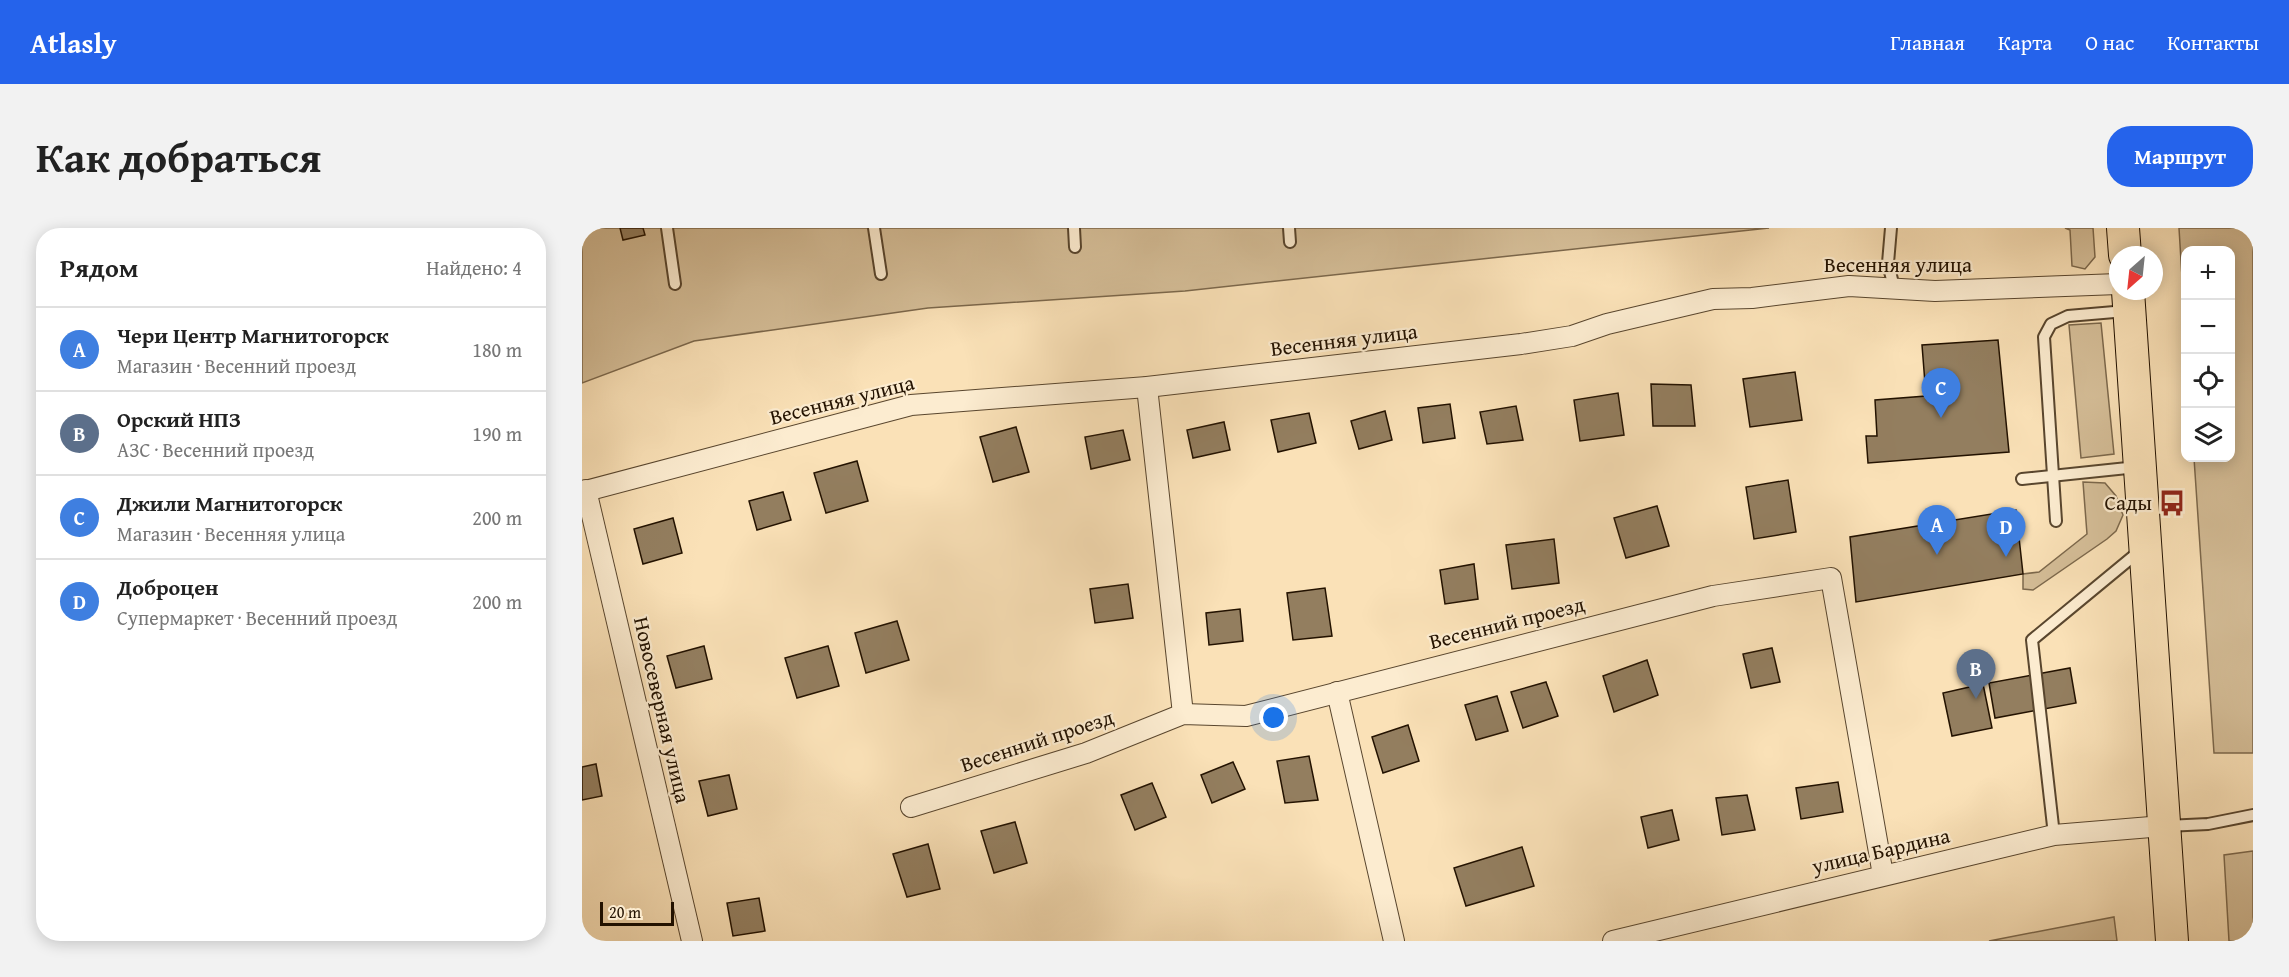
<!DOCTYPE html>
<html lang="ru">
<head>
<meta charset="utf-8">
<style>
  :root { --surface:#fff; --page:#f2f2f2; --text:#222; --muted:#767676; --line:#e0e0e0; --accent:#2563eb }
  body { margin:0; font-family:"Gentium Book Plus",serif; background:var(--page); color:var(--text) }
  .controls { position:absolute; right:18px; top:18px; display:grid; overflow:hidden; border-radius:12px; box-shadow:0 3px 15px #0003 }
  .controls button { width:54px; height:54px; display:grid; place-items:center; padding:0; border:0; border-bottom:2px solid var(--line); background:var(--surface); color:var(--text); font:30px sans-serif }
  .compass { position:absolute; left:1527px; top:18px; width:54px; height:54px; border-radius:50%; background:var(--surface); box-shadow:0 3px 15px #0003; rotate:207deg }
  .scale { position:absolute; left:18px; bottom:15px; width:74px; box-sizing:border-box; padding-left:6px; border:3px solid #231200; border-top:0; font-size:16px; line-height:21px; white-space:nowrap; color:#231200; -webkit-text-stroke:4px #fcecd0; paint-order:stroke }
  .you { position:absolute; left:692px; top:490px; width:21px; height:21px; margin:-15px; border:4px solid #fff; border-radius:50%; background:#1a73e8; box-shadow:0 0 0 9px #1a73e833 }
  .badge { display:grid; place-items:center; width:39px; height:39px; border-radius:50%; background:var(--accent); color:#fff; font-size:20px; font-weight:700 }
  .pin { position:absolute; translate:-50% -50px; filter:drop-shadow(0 2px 3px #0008) }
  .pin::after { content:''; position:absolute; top:32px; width:21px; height:18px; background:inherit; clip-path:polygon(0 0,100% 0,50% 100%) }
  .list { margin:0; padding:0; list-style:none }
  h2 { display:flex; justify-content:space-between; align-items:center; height:78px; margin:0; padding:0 24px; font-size:26px }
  h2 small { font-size:20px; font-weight:400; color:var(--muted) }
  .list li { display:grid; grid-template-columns:39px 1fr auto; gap:18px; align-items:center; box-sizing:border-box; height:84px; padding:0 24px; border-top:2px solid var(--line) }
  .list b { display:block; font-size:22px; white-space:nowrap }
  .list p { margin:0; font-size:20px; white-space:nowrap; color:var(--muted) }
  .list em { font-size:20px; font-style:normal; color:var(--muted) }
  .icon { flex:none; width:33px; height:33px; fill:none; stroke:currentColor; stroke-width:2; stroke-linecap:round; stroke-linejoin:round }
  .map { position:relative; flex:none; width:1671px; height:713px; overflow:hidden; border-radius:24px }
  header { display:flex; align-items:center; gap:36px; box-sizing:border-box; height:84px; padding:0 30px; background:var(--accent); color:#fff }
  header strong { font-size:28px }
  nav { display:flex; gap:33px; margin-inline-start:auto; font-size:21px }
  .intro { display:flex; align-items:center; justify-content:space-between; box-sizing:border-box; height:144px; padding:0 36px }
  h1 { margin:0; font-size:42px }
  .button { padding:15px 27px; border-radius:24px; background:var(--accent); color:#fff; font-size:21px; font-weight:700 }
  main { display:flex; gap:36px; padding:0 36px }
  aside { flex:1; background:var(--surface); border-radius:24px; box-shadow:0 3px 15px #0003 }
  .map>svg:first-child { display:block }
  .green { fill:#d5be98; stroke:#7c684c; stroke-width:1.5 }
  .building { fill:#937e5f; stroke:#231200; stroke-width:1.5 }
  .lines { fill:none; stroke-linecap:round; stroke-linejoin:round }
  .lane-casing { stroke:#59462e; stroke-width:14 }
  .street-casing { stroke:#59462e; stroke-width:22 }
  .primary-casing { stroke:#231200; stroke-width:34 }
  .lane { stroke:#fcecd0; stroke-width:10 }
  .street { stroke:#fcecd0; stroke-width:20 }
  .primary { stroke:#fae1b7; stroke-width:32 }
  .labels { text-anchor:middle; stroke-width:4.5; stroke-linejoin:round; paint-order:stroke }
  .street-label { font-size:21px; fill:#231200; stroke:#fcecd0 }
  .poi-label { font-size:21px; fill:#231200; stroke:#fcecd0; text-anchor:end }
</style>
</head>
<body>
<header>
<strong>Atlasly</strong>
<nav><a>Главная</a><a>Карта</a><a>О нас</a><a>Контакты</a></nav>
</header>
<div class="intro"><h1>Как добраться</h1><a class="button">Маршрут</a></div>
<main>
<aside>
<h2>Рядом<small>Найдено: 4</small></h2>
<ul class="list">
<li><span class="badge" style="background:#3f7fe0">A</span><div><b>Чери Центр Магнитогорск</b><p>Магазин · Весенний проезд</p></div><em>180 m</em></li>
<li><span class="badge" style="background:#5c6f8a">B</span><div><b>Орский НПЗ</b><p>АЗС · Весенний проезд</p></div><em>190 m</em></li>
<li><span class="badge" style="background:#3f7fe0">C</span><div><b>Джили Магнитогорск</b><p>Магазин · Весенняя улица</p></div><em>200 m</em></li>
<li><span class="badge" style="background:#3f7fe0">D</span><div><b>Доброцен</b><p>Супермаркет · Весенний проезд</p></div><em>200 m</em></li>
</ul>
</aside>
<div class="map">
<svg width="1671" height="713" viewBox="0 0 1671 713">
  <rect width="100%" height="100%" fill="#fae1b7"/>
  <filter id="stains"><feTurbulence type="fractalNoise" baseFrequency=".00333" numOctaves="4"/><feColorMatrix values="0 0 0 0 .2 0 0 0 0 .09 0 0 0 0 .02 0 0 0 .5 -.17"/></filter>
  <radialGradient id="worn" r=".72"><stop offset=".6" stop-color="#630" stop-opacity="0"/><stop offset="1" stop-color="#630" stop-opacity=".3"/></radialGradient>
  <g class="green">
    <polygon points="0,0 1187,0 603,63 346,80 112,113 0,155"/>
    <polygon points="1483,0 1511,0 1513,29 1503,41 1490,38 1488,2"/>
    <polygon points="1597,0 1671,0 1671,525 1632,525 1612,230 1648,230 1648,22 1604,22 1603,98"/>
    <polygon points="1519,95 1532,226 1499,230 1487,97"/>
    <polygon points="1501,254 1523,255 1534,268 1541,287 1534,303 1525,311 1451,362 1441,361 1441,346 1457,344 1505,306"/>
    <polygon points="1671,623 1671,713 1647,713 1642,627"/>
    <polygon points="1532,689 1535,713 1407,713"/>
  </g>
  <g class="building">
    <polygon points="38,0 61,0 63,7 41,12"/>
    <polygon points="1416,112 1427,224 1286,235 1284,208 1295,208 1293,172 1344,168 1340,117"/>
    <polygon points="1213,144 1220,192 1168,199 1161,151"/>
    <polygon points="1069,156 1109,157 1113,198 1071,198"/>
    <polygon points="1036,165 1042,207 998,213 992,172"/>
    <polygon points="868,176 873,210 841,215 836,180"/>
    <polygon points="934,178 941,212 905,216 898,184"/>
    <polygon points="803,183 810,212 777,221 769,193"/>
    <polygon points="727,185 734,215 696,224 689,192"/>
    <polygon points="642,194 648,222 611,230 605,202"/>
    <polygon points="434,199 447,244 411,254 398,209"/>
    <polygon points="541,202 548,232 509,241 503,209"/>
    <polygon points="275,233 286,273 244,285 232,245"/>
    <polygon points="1206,252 1214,304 1172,311 1164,259"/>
    <polygon points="201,264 209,292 175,302 167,273"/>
    <polygon points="1075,278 1087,318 1044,330 1032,290"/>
    <polygon points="1434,282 1441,346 1274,374 1268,309"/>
    <polygon points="91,290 100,325 61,336 52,301"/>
    <polygon points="972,311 977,355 930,361 924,317"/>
    <polygon points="892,336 896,371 863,376 858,342"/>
    <polygon points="546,356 551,390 513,395 508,361"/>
    <polygon points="743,360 750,408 711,412 705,365"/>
    <polygon points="658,381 661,413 627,417 624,385"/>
    <polygon points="315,393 327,432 284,445 273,405"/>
    <polygon points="122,418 130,451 94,460 85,428"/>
    <polygon points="246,418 257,458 215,470 203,430"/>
    <polygon points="1190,420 1198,454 1169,460 1161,426"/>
    <polygon points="1065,432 1076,467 1032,484 1021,448"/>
    <polygon points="1488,440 1494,475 1413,490 1407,455"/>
    <polygon points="964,454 976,488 941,500 929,464"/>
    <polygon points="1401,456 1410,500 1370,508 1361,465"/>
    <polygon points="915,468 926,503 894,512 883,477"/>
    <polygon points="826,497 837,533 801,545 790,509"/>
    <polygon points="727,528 736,572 703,575 695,533"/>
    <polygon points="651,534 663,561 630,575 619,547"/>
    <polygon points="14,536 20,568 0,572 0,539"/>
    <polygon points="147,547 155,581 126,588 117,553"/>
    <polygon points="1256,554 1261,584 1219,591 1214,560"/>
    <polygon points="570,555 584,589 553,602 539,567"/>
    <polygon points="1165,567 1173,602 1140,607 1134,570"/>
    <polygon points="1090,582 1097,612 1066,620 1059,589"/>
    <polygon points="433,594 445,635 412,645 399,603"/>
    <polygon points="346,616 358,661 325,669 311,626"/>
    <polygon points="940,619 952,658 884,678 872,640"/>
    <polygon points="177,670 183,703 151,708 145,675"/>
  </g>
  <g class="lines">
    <g class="lane-casing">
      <g id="lane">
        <polyline points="85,0 93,56"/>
        <polyline points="292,0 299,46"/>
        <polyline points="492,0 493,19"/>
        <polyline points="707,0 708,14"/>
        <polyline points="1309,0 1306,35 1312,60"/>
        <polyline points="1440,251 1555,239"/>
        <polyline points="1474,293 1462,109 1469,96 1486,88 1544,83"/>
        <polyline points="1584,598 1626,596 1671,587"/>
        <polyline points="1472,607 1450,412 1559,322"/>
      </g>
    </g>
    <g class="street-casing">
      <g id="street">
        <polyline points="565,159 601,486"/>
        <polyline points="4,262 110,713"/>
        <polyline points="0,264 329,177 565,159 939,116 990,108 1025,96 1131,71 1170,70 1267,58 1353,63 1536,56"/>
        <polyline points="755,464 812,713"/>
        <polyline points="329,579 504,525 601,486 664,488 1131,368 1249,350 1301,647"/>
        <polyline points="1031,713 1472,607 1581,598"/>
      </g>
    </g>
    <g class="primary-casing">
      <g id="primary">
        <polyline points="1541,0 1543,27"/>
        <polyline points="1546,63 1590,713"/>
      </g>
    </g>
    <use href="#lane" class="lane"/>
    <use href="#street" class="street"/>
    <use href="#primary" class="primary"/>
  </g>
  <defs>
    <g id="bus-bare" transform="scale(2.07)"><path d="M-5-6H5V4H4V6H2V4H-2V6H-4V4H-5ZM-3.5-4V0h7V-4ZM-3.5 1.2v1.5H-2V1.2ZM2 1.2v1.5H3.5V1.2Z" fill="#8f2418" stroke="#fcecd0" stroke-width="2.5" paint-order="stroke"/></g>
  </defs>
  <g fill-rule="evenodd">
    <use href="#bus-bare" x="1590" y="275"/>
  </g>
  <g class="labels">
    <g class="street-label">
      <text x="1316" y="44">Весенняя улица</text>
      <text transform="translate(762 112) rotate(-7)" y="7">Весенняя улица</text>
      <text transform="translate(260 172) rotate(-14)" y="7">Весенняя улица</text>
      <text transform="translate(925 395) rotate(-14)" y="7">Весенний проезд</text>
      <text transform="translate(80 482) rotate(77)" y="7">Новосеверная улица</text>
      <text transform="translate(455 513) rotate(-18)" y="7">Весенний проезд</text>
      <text transform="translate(1299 623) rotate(-13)" y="7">улица Бардина</text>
    </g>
    <g class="poi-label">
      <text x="1570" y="282">Сады</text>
    </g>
  </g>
  <rect width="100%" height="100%" filter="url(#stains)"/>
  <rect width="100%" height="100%" fill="url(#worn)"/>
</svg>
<div class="controls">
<button>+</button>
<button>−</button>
<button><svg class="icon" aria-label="locate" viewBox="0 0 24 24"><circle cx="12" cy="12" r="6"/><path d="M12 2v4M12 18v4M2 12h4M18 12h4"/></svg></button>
<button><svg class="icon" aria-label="layers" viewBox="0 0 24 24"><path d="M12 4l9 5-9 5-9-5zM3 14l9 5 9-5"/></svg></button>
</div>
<svg class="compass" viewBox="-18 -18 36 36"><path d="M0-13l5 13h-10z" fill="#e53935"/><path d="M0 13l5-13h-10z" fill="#767676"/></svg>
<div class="scale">20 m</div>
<div class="you"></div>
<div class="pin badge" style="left:1355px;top:327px;background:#3f7fe0">A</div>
<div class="pin badge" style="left:1394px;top:471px;background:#5c6f8a">B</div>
<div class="pin badge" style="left:1359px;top:190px;background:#3f7fe0">C</div>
<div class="pin badge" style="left:1424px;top:329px;background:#3f7fe0">D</div>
</div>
</main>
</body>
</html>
